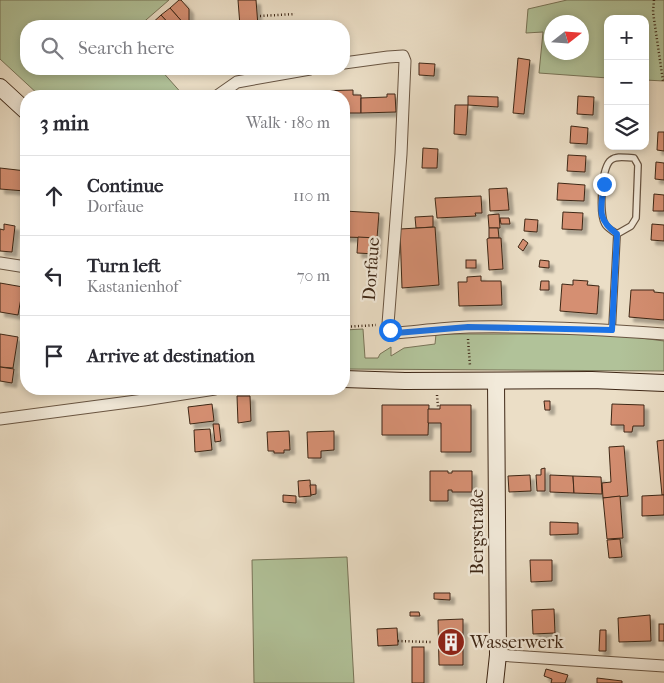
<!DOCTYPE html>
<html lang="en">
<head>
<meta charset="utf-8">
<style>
  :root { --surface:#fff; --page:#f7f7f7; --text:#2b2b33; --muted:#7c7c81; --line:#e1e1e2 }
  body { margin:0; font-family:"IM FELL French Canon",serif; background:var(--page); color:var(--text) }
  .controls { position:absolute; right:15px; top:15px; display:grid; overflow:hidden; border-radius:10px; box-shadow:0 2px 8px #0003 }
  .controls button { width:45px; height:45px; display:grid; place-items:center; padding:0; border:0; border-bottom:1px solid var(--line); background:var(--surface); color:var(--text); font:25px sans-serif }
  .compass { position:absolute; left:544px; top:15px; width:45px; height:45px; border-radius:50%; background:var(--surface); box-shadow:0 2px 8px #0003; rotate:73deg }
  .stop { position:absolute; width:15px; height:15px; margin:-11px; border:4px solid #1a73e8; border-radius:50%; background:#fff }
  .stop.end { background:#1a73e8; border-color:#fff; box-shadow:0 1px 5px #0008 }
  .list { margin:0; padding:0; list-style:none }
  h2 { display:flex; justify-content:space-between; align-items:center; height:65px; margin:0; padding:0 20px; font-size:21px }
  h2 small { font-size:16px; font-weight:400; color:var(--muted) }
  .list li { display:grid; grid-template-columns:32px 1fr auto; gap:15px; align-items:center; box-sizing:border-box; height:80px; padding:0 20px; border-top:1px solid var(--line) }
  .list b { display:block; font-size:19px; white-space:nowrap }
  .list p { margin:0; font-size:16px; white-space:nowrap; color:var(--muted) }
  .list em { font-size:16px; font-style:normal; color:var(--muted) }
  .icon { flex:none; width:28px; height:28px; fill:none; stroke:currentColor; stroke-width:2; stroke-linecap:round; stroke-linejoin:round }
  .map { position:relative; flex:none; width:664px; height:683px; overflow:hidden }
  .search { position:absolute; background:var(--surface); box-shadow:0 2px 8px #0003; left:20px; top:20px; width:330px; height:55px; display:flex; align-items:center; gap:12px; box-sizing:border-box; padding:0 18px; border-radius:20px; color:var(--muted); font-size:19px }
  .panel { position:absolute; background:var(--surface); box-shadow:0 2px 8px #0003; left:20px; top:90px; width:330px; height:305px; border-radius:20px }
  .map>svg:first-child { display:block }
  .green { fill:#b1c299; stroke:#787458; fill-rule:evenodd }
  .building { fill:#d58f72; stroke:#3e2716; filter:url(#shadow) }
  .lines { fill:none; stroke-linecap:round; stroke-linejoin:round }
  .lane-casing { stroke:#695542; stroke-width:8 }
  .street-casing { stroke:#695542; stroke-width:13 }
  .secondary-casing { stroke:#3e2716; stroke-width:18 }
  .path { stroke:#3e2716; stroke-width:2.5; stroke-dasharray:1 2.5; stroke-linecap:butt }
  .lane { stroke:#f2eada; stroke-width:5.5 }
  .street { stroke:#f2eada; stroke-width:11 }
  .secondary { stroke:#f2eada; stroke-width:16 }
  .route { stroke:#1a73e8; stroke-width:6 }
  .labels { text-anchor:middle; stroke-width:4.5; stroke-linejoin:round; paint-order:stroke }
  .street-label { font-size:18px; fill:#3e2716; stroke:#f2eada }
  .poi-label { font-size:18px; fill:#3e2716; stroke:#f2eada; text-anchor:start }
</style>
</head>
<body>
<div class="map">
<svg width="664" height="683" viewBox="0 0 664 683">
  <defs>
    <filter id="shadow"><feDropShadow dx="4.5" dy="4.5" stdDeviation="1" flood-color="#0004"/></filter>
  </defs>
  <rect width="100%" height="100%" fill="#ebdec6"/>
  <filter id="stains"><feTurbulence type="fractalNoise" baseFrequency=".004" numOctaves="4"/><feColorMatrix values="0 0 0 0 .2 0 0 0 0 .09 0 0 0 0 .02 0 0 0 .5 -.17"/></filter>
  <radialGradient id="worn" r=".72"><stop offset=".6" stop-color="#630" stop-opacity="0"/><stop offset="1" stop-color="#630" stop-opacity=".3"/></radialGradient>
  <g class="green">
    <polygon points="0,0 169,0 139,26 26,26 26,69 160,69 184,96 40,96 0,59"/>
    <path d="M567 0H664V81L645 80V19H608V78L539 73 543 32 526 33 528 9ZM582 22V52H552V22Z"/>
    <polygon points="363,329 365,358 378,358 380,354 391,347 391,356 404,348 435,344 436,334 610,334 664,341 664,371 344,369 344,330"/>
    <polygon points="347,557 354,683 254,683 252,560"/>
  </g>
  <g class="building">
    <polygon points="179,0 181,0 189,9 189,20 185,25 170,8"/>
    <polygon points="238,0 256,0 258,26 240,26"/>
    <polygon points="170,8 185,25 186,26 171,26 161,15"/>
    <polygon points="161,15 171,26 149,26"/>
    <polygon points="518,58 530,60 524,114 513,113"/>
    <polygon points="419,63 435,64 434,76 419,75"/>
    <polygon points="353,90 353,95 361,95 361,113 344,113 344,96 319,96 319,91"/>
    <polygon points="387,94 395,94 396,112 361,113 361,98 387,97"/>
    <polygon points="468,96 498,97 498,107 468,105"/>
    <polygon points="578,96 594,97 593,115 577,114"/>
    <polygon points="455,105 468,105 466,135 454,134"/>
    <polygon points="571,126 588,128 587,144 570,143"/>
    <polygon points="658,132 664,132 664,151 657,150"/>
    <polygon points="423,148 438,149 437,168 422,168"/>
    <polygon points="568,155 586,156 585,172 567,171"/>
    <polygon points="656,162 664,163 664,180 655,179"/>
    <polygon points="0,168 26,171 25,191 0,189"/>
    <polygon points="558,183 585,185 584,201 557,200"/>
    <polygon points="507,188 509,210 490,211 489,189"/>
    <polygon points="654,194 664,195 664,211 653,211"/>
    <polygon points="481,196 482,213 475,213 476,216 437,218 435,198"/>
    <polygon points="344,211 379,213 377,238 344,237"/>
    <polygon points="563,212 583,213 582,230 562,229"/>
    <polygon points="499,214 500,228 489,228 488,215"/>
    <polygon points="433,216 433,227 416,228 415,217"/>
    <polygon points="500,218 509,218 510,224 501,224"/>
    <polygon points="525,219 538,220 537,232 524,231"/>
    <polygon points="4,224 15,226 12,252 0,251 0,229 4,230"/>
    <polygon points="652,224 664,225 664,241 651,240"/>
    <polygon points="435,227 439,285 402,288 400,229"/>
    <polygon points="489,228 498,228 499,238 489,238"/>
    <polygon points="358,237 377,238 376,254 357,253"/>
    <polygon points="489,238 501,238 503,269 489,270 487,239"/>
    <polygon points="523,239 528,243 523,251 518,247"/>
    <rect x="466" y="260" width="10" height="8"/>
    <polygon points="540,260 549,261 549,268 539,267"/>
    <polygon points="481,276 481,281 501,281 502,305 459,306 458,282 467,282 467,277"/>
    <polygon points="573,280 588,281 587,285 599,286 597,314 560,311 562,284 573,285"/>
    <polygon points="541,281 549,281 549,290 540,290"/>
    <polygon points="0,283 23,287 18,315 0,312"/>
    <polygon points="631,290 654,290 654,292 664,293 664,320 629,317"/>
    <polygon points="0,334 18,337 13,368 0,367"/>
    <polygon points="0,367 14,369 12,383 0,381"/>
    <polygon points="237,396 250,396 251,421 238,423"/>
    <polygon points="544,401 550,401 550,410 545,410"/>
    <polygon points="212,404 214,421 190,424 188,407"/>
    <polygon points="612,404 644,405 644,426 633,426 632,432 624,432 624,425 611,425"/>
    <polygon points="382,405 429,405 428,435 382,435"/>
    <polygon points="440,405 471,405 471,452 441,452 441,423 428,423 428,409 440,409"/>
    <polygon points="213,424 219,424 221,441 215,442"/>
    <polygon points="210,429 212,450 195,452 194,430"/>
    <polygon points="289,431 290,450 284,450 284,453 274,453 274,451 268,451 267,432"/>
    <polygon points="334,431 334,450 321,451 321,458 308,458 307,432"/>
    <polygon points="664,440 664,495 662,495 657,441"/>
    <polygon points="624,446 628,496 603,498 602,483 611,482 609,447"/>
    <polygon points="545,468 545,491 537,491 536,475 541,475 541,469"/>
    <polygon points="430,471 448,471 448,473 452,473 452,471 472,471 472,492 452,492 452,490 448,490 448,501 430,501"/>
    <polygon points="530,475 531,491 509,492 508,476"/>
    <polygon points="550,475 573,476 574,493 550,492"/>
    <polygon points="573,476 601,477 602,494 574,493"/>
    <polygon points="310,480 311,496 299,497 298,481"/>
    <polygon points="310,485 316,485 316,494 311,495"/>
    <polygon points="283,495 296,496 296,503 283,502"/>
    <polygon points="662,495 664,495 664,515 642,516 642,496"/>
    <polygon points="620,496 623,538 607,539 603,498"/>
    <polygon points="550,522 578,523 578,534 550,535"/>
    <polygon points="620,539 622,557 609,558 607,540"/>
    <polygon points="530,560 552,560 552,581 531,582"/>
    <polygon points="434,593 450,593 450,600 434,599"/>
    <polygon points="554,609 555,633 533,634 532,610"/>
    <polygon points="410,612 419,612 420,616 410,616"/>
    <polygon points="650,615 651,641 619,642 618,618"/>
    <polygon points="463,619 463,665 439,665 438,620"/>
    <rect x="659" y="624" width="5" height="17"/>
    <polygon points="397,628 398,645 378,646 377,629"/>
    <polygon points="600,630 606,630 606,651 599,651"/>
    <rect x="412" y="647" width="12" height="36"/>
    <polygon points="546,669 568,675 565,683 551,683 552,679 544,676"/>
    <polygon points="597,678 622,681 622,683 597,683"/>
  </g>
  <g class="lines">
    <g class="lane-casing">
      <path id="lane" d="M612 330 617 234 631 226 636 218 638 165 634 158C626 158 617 155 611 160 601 167 599 214 605 224 607 228 613 231 617 234"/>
    </g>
    <g class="street-casing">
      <g id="street">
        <path d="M344 63 388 57 403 56 405 61 401 154 388 324 390 329 396 333C420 331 444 328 469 327 534 326 599 329 664 334"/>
        <polyline points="217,96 237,82 310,69"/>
        <polyline points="0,263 26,267"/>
        <polyline points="0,419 144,400 215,389"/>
        <polyline points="498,655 664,666"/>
      </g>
    </g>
    <g class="secondary-casing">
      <g id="secondary">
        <polyline points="0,87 26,111"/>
        <polyline points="344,379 405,381 592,380 664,383"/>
        <polyline points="495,683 498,655 496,381"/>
      </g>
    </g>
    <g class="path">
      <polyline points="654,0 653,12 663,81"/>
      <polyline points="260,16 295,14"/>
      <polyline points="344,327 376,325"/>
      <polyline points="468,339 470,366"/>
      <polyline points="315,389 338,393"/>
      <polyline points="437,395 438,407"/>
      <polyline points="398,641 431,642"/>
    </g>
    <use href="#lane" class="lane"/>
    <use href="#street" class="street"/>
    <use href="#secondary" class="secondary"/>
  </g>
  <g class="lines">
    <path class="route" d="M390 330 396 333 468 327 612 330 617 234C596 219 601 208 604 184"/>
  </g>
  <defs>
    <g id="building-disc" transform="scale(1.4375)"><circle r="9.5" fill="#8f2418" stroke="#f2eada"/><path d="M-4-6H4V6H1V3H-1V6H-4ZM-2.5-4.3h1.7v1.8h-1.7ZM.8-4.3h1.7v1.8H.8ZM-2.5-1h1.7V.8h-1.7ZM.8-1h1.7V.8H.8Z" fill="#fff"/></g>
  </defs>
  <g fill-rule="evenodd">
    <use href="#building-disc" x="451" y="642"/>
  </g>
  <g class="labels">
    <g class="street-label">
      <text transform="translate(371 269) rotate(-86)" y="6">Dorfaue</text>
      <text transform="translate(477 532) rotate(-90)" y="6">Bergstraße</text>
    </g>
    <g class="poi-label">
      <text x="470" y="648">Wasserwerk</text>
    </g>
  </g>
  <rect width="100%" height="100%" filter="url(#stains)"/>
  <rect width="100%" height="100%" fill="url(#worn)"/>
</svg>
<div class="controls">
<button>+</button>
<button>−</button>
<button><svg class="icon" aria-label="layers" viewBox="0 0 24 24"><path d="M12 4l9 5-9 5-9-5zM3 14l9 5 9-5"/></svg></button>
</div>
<svg class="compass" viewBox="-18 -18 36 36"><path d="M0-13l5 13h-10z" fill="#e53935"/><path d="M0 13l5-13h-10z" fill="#7c7c81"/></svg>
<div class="stop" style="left:390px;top:330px"></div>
<div class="stop end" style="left:604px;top:184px"></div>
<div class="search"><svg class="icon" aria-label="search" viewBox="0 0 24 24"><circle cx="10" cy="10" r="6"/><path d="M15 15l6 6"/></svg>Search here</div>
<section class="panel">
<h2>3 min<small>Walk · 180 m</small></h2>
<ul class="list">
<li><svg class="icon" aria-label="ahead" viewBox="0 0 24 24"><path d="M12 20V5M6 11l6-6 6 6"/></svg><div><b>Continue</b><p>Dorfaue</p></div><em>110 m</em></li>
<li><svg class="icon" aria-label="left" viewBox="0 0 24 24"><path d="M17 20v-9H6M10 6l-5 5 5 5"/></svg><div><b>Turn left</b><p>Kastanienhof</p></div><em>70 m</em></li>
<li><svg class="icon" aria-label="arrive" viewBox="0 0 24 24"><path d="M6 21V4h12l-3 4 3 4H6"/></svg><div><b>Arrive at destination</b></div></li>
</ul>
</section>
</div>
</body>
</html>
